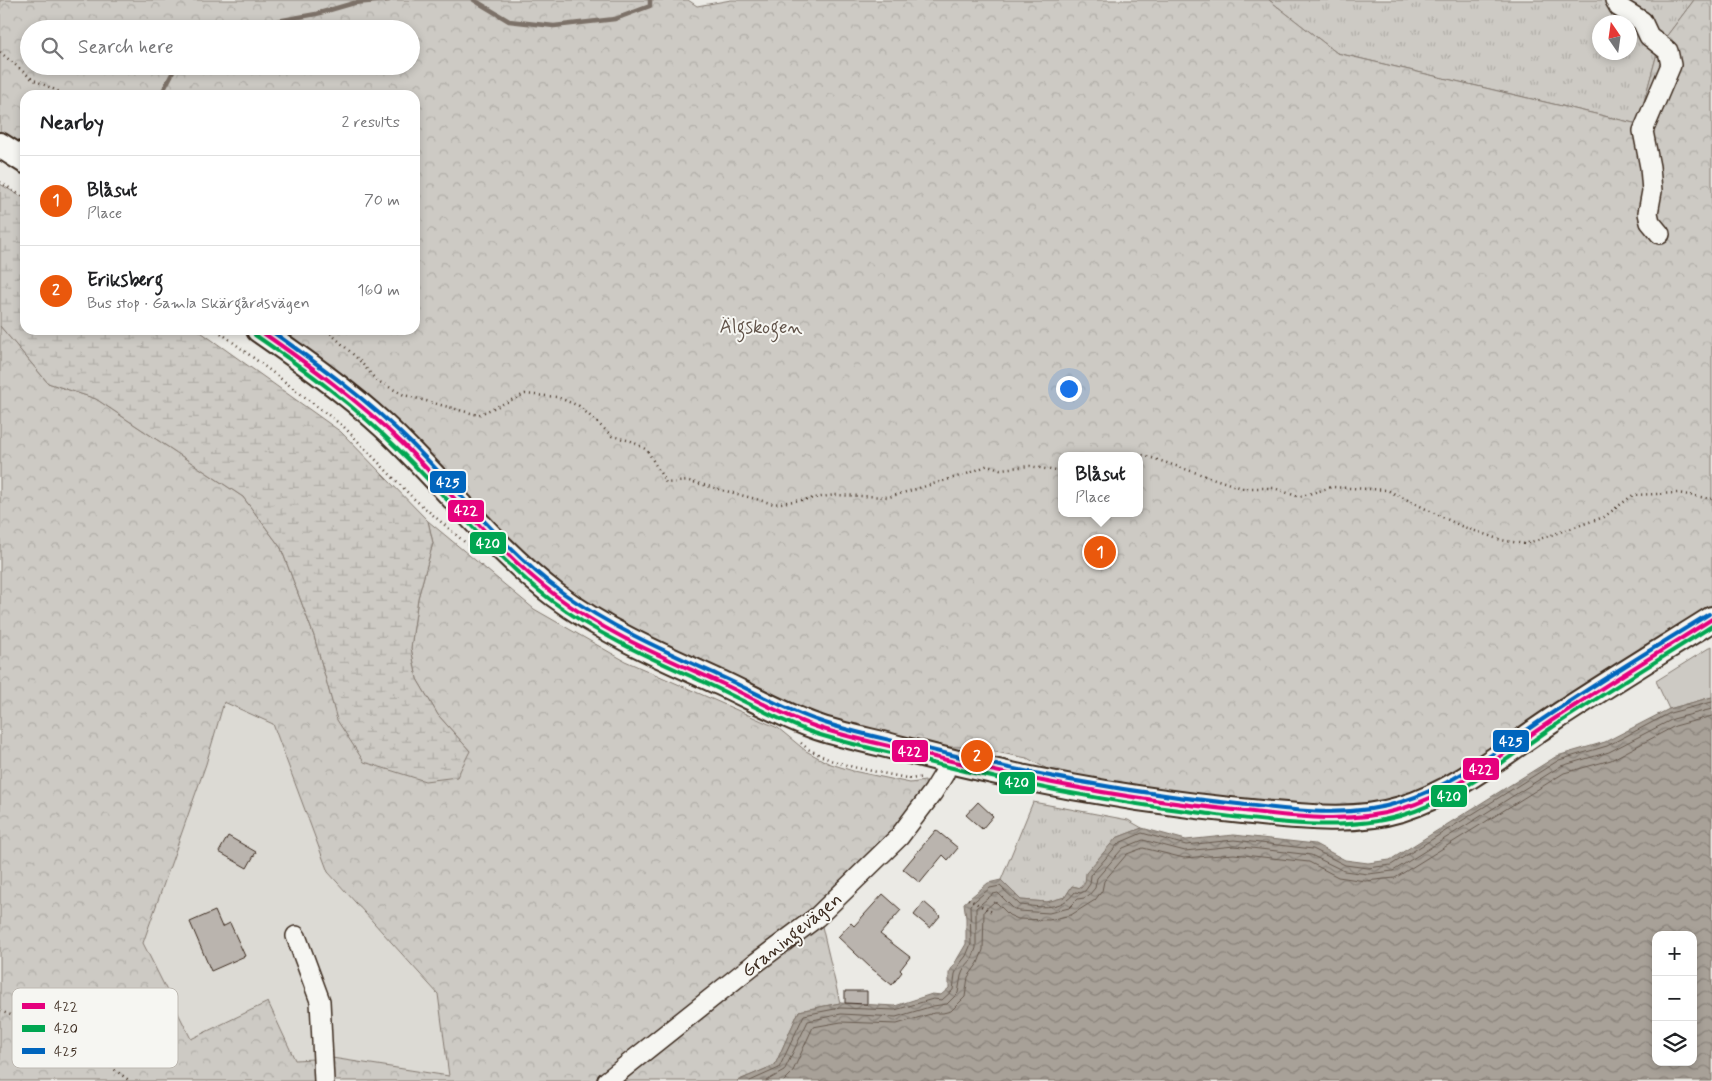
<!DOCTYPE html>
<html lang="en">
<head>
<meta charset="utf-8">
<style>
  :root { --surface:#fff; --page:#f6f6f6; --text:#202124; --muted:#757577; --line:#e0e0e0; --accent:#ea580c }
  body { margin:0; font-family:Mynerve,sans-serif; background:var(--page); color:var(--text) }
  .controls { position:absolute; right:15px; bottom:15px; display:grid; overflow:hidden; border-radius:10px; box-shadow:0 2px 8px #0003 }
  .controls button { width:45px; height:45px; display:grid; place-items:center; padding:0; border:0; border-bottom:1px solid var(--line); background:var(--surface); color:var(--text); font:25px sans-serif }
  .compass { position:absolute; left:1592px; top:15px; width:45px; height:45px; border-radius:50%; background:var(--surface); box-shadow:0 2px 8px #0003; rotate:347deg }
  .you { position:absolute; left:1068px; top:388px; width:18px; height:18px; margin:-12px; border:4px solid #fff; border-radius:50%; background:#1a73e8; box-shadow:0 0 0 8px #1a73e833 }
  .badge { display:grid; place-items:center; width:32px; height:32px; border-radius:50%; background:var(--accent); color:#fff; font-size:16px; font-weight:700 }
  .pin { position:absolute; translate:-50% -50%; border:2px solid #fff; box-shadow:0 1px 5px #0006 }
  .popup { position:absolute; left:1058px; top:452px; width:85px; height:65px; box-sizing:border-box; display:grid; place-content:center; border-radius:10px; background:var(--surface); filter:drop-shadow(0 1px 4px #0005); font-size:16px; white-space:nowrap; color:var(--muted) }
  .popup b { font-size:19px; color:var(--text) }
  .popup::after { content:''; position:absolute; left:50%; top:100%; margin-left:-10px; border:10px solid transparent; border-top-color:var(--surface) }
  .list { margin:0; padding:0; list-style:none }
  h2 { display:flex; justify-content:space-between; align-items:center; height:65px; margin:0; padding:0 20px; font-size:21px }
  h2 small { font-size:16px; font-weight:400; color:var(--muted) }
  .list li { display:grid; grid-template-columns:32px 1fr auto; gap:15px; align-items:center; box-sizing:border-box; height:90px; padding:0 20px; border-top:1px solid var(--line) }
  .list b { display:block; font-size:19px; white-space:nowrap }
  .list p { margin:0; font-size:16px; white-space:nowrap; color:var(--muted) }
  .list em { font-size:16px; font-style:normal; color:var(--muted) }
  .icon { flex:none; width:28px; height:28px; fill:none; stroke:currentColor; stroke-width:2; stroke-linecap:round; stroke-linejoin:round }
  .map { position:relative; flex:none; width:1712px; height:1081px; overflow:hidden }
  .search { position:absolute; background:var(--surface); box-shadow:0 2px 8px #0003; left:20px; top:20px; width:400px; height:55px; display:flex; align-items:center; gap:12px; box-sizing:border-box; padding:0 18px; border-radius:28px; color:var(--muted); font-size:19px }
  .panel { position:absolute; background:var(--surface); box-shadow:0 2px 8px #0003; left:20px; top:90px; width:400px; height:245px; border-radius:15px }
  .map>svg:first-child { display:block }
  .built { fill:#dcdad4 }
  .grass { fill:url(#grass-tufts); stroke:#847a71; fill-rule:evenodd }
  .forest { fill:url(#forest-crowns); stroke:#847a71; fill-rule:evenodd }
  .wetland { fill:url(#wetland-marsh); stroke:#847a71 }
  .green { fill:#cdcac4; stroke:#847a71 }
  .water { fill:url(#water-waves); stroke:#7c7167; fill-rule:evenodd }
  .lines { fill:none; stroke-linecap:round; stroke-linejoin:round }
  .shore { stroke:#675a4f; stroke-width:1 }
  .stream { stroke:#7c7167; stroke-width:4.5 }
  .building { fill:#bab4ae; stroke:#3b2a1e }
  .minor-casing { stroke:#3b2a1e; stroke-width:22 }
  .major-casing { stroke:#3b2a1e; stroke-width:28 }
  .path { stroke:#3b2a1e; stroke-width:2.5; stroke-dasharray:1 4; stroke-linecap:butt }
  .minor { stroke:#f6f6f2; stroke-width:19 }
  .major { stroke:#f6f6f2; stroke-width:24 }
  .bus-1-casing { stroke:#f6f6f2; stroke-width:8 }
  .bus-2-casing { stroke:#f6f6f2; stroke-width:8 }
  .bus-3-casing { stroke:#f6f6f2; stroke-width:8 }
  .bus-1 { stroke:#e5007d; stroke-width:4 }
  .bus-2 { stroke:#00a651; stroke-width:4 }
  .bus-3 { stroke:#0065bd; stroke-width:4 }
  .labels { text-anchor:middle; stroke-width:4; stroke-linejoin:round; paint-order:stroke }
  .park-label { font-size:19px; fill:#605248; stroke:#f6f6f2 }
  .street-label { font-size:19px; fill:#3b2a1e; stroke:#f6f6f2 }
  .key { fill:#f6f6f2; stroke:#beb9b2; stroke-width:1 }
  .key-label { font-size:14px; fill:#3b2a1e }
  .line-badge { stroke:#f6f6f2; stroke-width:2 }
  .badge-label { font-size:14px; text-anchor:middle; font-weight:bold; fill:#fff }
</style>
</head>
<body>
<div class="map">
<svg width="1712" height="1081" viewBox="0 0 1712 1081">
  <defs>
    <pattern id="grass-tufts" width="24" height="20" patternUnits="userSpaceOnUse" patternTransform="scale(1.25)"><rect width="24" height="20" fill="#cdcac4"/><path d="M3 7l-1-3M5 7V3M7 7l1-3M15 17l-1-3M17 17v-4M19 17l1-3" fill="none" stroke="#b1aea8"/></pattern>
    <pattern id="forest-crowns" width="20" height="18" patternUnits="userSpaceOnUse" patternTransform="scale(1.25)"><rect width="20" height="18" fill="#cdcac4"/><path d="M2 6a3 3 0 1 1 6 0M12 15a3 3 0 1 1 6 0" fill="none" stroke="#b1aea8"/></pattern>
    <pattern id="wetland-marsh" width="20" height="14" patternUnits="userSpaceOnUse" patternTransform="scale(1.25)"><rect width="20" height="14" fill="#cdcac4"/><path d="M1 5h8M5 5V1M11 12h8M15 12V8" fill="none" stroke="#b1aea8"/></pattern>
    <pattern id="water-waves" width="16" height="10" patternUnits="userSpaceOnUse" patternTransform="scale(1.25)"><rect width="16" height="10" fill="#a8a198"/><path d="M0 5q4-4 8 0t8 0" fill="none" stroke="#8a837b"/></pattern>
  </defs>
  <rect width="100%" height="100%" fill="#ebeae5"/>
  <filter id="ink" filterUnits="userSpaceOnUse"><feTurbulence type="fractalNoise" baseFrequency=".02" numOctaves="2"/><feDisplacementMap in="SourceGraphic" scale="10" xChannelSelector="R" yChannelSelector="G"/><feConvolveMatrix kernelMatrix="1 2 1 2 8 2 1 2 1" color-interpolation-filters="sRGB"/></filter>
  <g filter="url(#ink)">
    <polygon class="built" points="224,702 273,724 328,872 438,994 449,1076 332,1058 295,1060 268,1002 191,1040 143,943 206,764"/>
    <g class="grass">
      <path d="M1269 0H1694L1659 46 1638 124 1337 53ZM1600 22H1630V52H1600Z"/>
      <polygon points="1033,802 1128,820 1142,828 1116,838 1080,888 1072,886 1066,897 1047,902 1021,900 1001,880"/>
    </g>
    <g class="forest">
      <path d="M0 0H688L697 6 731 0H1269L1337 53 1638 124 1659 46 1694 0H1712V609L1462 770 1421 792 1376 805 1323 810 1147 793 1062 777 1027 758 969 747H927L817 716 637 633 597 610 561 586 268 330H415V95H25V151L0 134ZM29 29H411V66H29ZM1061 456H1139V513H1061Z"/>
      <polygon points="0,326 48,383 96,399 243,497 281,548 314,636 337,719 470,751 438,715 417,679 411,648 418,598 433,543 428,521 534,609 625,661 778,728 806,751 828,763 853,771 910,783 925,781 926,791 896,834 813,913 749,961 597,1081 330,1081 332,1058 449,1076 438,994 328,872 273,724 224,702 206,764 143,943 191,1039 268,1002 295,1060 314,1059 316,1081 0,1081"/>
      <polygon points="821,922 840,1003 799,1011 775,1065 737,1081 616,1081"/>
    </g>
    <polygon class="wetland" points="0,184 25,199 25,330 198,330 341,432 428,521 433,543 418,598 411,648 417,679 438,715 470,751 457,777 425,781 364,762 337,720 314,636 281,548 243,497 96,399 48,383 0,326"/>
    <polygon class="green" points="1712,646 1712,697 1669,709 1656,681"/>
    <path class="water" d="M1712 697V1081H737L775 1065 799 1011 840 1003 895 1006 932 994 941 995 949 988V973L966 944V918L964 903 988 883 1001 880 1021 900 1047 902 1065 897 1072 886 1081 888 1085 883 1086 873 1116 838 1142 828 1186 840 1234 835 1315 844 1345 860 1368 863 1390 860 1557 756 1605 742 1669 709ZM1656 935H1693V1062H1656Z"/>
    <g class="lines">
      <g class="shore">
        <path d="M750 1081 779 1068 804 1015 840 1008 895 1010 933 999 942 1000 953 990 955 974 959 965 966 956 971 944 970 905 990 888 1000 886 1020 905C1041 907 1061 911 1075 892L1081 893 1085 891 1090 884 1091 875 1119 843 1142 833 1186 845 1234 840 1313 849 1345 865 1368 868 1391 865 1559 760 1607 746 1670 713 1712 702"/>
        <polyline points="766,1081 784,1071 808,1021 841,1014 896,1017 933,1006 947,1004 958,993 961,976 964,968 972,959 976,948 976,908 993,894 998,893 1013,908 1019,911 1049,913 1069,908 1078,899 1084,898 1089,895 1095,888 1097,878 1123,848 1143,840 1185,851 1234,846 1311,855 1344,871 1368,874 1393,871 1561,766 1609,752 1673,719 1712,709"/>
        <polyline points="784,1081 792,1073 813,1027 841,1022 897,1024 934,1013 943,1013 951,1011 965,997 968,977 978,963 983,950 984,911 994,902 997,903 1009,915 1018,919 1049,920 1071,915 1095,900 1102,891 1104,881 1127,854 1143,848 1184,858 1234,854 1309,862 1338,877 1365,881 1395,878 1564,773 1611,760 1675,726 1712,716"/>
      </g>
      <g class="stream">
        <polyline points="474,0 509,21 554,26 615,19 650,6 650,0"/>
        <polyline points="250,29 272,22 316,14 354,3 389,0"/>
        <polyline points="161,95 176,66"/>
      </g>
    </g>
    <g class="building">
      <polygon points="978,802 993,816 982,829 966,815"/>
      <polygon points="936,830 958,848 948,860 943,855 920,883 903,869"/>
      <polygon points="228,836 256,852 247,868 219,852"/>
      <polygon points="883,894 901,910 880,934 910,957 900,970 902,972 892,985 871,968 838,937 851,923 854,926"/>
      <polygon points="924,902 940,916 930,928 914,915"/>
      <polygon points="215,911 222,927 230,923 245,956 211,971 190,922"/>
      <polygon points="845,991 867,991 867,1004 845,1003"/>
    </g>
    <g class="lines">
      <g class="minor-casing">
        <g id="minor">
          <polyline points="1615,0 1619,7 1642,21 1649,36 1668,51 1671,65 1643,131 1650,167 1652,191 1648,213 1650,222 1660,234"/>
          <polyline points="296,936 320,1001 324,1081"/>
          <polyline points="607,1081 753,965 817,917 899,837 933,792 944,774 948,761"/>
        </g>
      </g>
      <g class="major-casing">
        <g id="major">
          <polyline points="0,145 25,161"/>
          <path d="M259 330C302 360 345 390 384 426 443 481 491 546 555 595 606 633 665 658 723 684 753 698 783 715 814 726 842 736 873 741 902 749 1019 780 1140 802 1261 813 1307 817 1355 823 1401 809 1456 792 1503 753 1551 721 1604 686 1658 653 1712 619"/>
        </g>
      </g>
      <g class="path">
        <polyline points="0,52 32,79 66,95"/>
        <polyline points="0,182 25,198"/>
        <polyline points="217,330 344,427 413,498 475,551"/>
        <polyline points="327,330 359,360 376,380 404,395 478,415 525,394 557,397 579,406 612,436 631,441 647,450 666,483 689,481 774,504 835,495 889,497 970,473 988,465 1000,469 1030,466 1056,471 1061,470"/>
        <polyline points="1133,456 1140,454 1242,488 1274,488 1299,497 1332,487 1387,490 1461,526 1501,540 1525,544 1604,517 1633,495 1678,493 1712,499"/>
        <polyline points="801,743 808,749 830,760 853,767 911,779 923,777"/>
        <polyline points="968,899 994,913"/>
        <polyline points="0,1011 70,1037 130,1081"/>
      </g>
      <use href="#minor" class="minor"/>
      <use href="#major" class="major"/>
      <g class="bus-1-casing">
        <path id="bus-1" d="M259 330C309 365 358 400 402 443 453 494 497 551 555 595 606 634 666 658 723 684 753 698 782 715 814 726 845 737 878 743 910 751 1020 779 1131 800 1244 811 1296 817 1351 824 1401 809 1457 792 1503 753 1551 721 1604 686 1658 653 1712 619"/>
      </g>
      <g class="bus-2-casing">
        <path id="bus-2" d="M255 335C306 370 355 406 398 449 450 499 494 557 552 601 599 636 653 659 706 683 741 699 775 719 811 732 843 743 876 749 908 757 1005 782 1102 801 1202 813 1263 821 1340 833 1400 816 1459 799 1507 758 1557 724 1608 691 1660 659 1712 626"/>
      </g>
      <g class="bus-3-casing">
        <path id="bus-3" d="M270 330C319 365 368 400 411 443 461 493 505 551 563 593 612 628 667 652 722 677 755 692 786 710 819 721 850 732 883 738 915 746 1021 773 1129 793 1238 804 1291 810 1349 819 1401 802 1456 785 1502 746 1549 715 1601 680 1655 647 1709 614"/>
      </g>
      <use href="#bus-1" class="bus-1"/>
      <use href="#bus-2" class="bus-2"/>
      <use href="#bus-3" class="bus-3"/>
    </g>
  </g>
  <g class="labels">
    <g class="park-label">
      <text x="761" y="333">Älgskogen</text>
    </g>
    <g class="street-label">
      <text transform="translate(791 934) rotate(-39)" y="7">Graningevägen</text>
    </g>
  </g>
  <rect x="12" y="988" width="166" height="80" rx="8" class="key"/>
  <rect x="22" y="1003" width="23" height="6" fill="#e5007d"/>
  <rect x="22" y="1025" width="23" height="7" fill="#00a651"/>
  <rect x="22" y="1048" width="23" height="6" fill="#0065bd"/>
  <g class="key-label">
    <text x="54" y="1011">422</text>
    <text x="54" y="1033">420</text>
    <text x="54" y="1056">425</text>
  </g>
  <g class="line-badge">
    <rect x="429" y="470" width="38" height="24" rx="5" fill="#0065bd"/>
    <rect x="447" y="499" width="38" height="24" rx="5" fill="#e5007d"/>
    <rect x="469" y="531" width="38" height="24" rx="5" fill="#00a651"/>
    <rect x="1492" y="729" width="38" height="24" rx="5" fill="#0065bd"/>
    <rect x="891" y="739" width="38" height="24" rx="5" fill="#e5007d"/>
    <rect x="1462" y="757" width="38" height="24" rx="5" fill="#e5007d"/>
    <rect x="998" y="771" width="38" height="24" rx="5" fill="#00a651"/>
    <rect x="1430" y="784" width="38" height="24" rx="5" fill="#00a651"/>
  </g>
  <g class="badge-label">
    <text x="448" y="487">425</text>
    <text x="466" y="515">422</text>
    <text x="488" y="548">420</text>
    <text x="1511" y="746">425</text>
    <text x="910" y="756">422</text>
    <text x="1481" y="774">422</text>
    <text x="1017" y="787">420</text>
    <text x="1449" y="801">420</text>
  </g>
</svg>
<div class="controls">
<button>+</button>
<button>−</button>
<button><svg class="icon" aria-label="layers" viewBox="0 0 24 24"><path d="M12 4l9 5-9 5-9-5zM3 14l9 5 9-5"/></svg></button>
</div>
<svg class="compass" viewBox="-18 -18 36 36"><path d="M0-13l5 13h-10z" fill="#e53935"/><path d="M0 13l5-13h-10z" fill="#757577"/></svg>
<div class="you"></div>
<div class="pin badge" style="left:1100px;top:552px">1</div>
<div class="popup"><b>Blåsut</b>Place</div>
<div class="pin badge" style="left:977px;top:756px">2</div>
<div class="search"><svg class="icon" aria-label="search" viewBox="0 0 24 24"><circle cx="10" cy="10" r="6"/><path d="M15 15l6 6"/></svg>Search here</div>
<section class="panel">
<h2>Nearby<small>2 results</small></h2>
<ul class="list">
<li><span class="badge">1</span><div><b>Blåsut</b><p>Place</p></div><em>70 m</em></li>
<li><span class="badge">2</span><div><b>Eriksberg</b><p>Bus stop · Gamla Skärgårdsvägen</p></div><em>160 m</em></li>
</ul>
</section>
</div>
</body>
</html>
